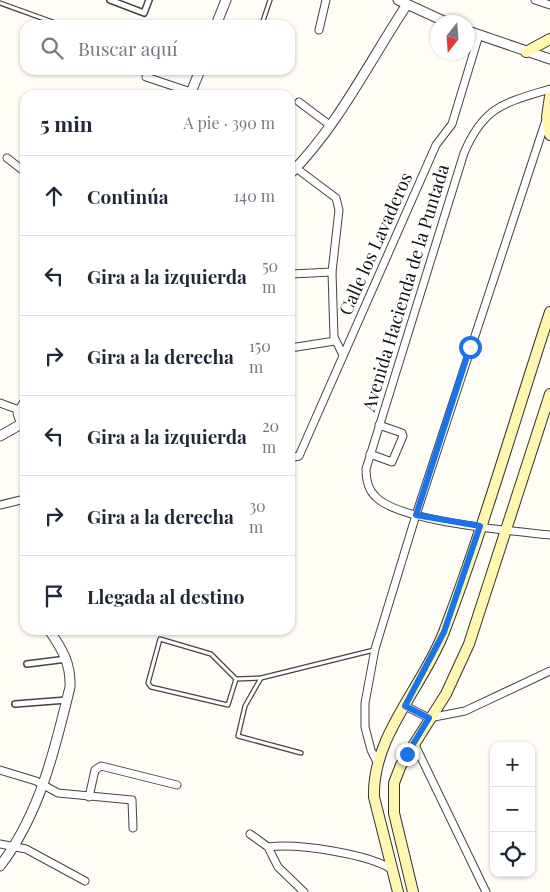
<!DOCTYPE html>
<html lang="es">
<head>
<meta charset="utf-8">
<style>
  :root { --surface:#fff; --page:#f2f2f3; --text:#1f2937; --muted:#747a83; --line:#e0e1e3 }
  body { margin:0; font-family:"Playfair Display",serif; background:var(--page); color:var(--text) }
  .controls { position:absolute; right:15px; bottom:15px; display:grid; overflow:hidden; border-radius:10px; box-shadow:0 1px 4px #0004 }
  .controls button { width:45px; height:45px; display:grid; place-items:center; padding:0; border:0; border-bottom:1px solid var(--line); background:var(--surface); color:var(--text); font:25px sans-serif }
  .compass { position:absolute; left:430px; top:15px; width:45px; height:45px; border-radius:50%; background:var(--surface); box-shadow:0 1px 4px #0004; rotate:197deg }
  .stop { position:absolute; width:15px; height:15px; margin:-11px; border:4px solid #1a73e8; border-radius:50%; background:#fff }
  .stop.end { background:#1a73e8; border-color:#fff; box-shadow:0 1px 5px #0008 }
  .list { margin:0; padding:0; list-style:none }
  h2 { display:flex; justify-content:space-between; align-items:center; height:65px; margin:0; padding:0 20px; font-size:21px }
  h2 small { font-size:16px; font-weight:400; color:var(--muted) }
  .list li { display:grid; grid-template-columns:32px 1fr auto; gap:15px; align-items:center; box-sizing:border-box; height:80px; padding:0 20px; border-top:1px solid var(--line) }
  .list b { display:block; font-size:19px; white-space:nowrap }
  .list em { font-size:16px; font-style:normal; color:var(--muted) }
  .icon { flex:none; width:28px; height:28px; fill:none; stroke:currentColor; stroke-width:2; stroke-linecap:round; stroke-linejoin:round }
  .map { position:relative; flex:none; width:550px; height:892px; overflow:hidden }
  .search { position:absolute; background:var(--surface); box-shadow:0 1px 4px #0004; left:20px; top:20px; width:275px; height:55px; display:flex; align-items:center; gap:12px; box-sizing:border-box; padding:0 18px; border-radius:15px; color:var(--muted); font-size:19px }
  .panel { position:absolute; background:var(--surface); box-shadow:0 1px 4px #0004; left:20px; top:90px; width:275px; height:545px; border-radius:15px }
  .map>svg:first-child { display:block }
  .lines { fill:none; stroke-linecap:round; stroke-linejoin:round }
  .service-casing { stroke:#444; stroke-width:5.5 }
  .pedestrian-casing { stroke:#444; stroke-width:8 }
  .minor-casing { stroke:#444; stroke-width:9 }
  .tertiary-casing { stroke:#444; stroke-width:11 }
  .secondary-casing { stroke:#333; stroke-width:12 }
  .service { stroke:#fff; stroke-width:3 }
  .pedestrian { stroke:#fff; stroke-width:5 }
  .minor { stroke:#fff; stroke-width:7 }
  .tertiary { stroke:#fff; stroke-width:9 }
  .secondary { stroke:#fff6b0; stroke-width:10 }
  .route { stroke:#1a73e8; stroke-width:6 }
  .labels { text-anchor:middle; stroke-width:5; stroke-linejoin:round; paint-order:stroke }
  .street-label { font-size:18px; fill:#111; stroke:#fff }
</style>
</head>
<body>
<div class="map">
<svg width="550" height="892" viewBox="0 0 550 892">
  <rect width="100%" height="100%" fill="#fffdf5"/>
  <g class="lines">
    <g class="service-casing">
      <g id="service">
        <polyline points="0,3 61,25"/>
        <polyline points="262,24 270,0"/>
        <polyline points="261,678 245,706 238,736 301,753"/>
        <polyline points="236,679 228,705 151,687 148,683 160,639 211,654 236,679 261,678 374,650"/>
      </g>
    </g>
    <g class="pedestrian-casing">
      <g id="pedestrian">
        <polyline points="110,0 144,13 149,0"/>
        <polyline points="27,664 67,659"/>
        <polyline points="15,704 67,700"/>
      </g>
    </g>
    <g class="minor-casing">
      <g id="minor">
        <polyline points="535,0 550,5"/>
        <polyline points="319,30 326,0"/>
        <polyline points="146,77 191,92"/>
        <path d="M550 89C504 103 484 106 464 153L366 469C366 479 368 490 376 497 400 522 513 531 550 535"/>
        <polyline points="299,102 331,126"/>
        <polyline points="7,158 25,172"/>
        <polyline points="296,168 336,198 339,210 332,272 334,337 343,355"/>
        <polyline points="291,274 332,272"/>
        <polyline points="290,348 335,341"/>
        <polyline points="0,403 19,410"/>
        <polyline points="370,454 392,462 403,436 402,433 379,425"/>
        <polyline points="290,458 299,456 436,145 452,124 479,35"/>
        <polyline points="0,505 25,499"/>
        <polyline points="405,706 429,718 465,711 550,671"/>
        <polyline points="414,743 486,892"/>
        <polyline points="378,764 371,750 365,727 365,703 375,649 416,515 547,117"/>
        <polyline points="0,770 36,781 58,793 132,800 133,828"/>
        <polyline points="89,797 95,770 101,766 177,785"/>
        <polyline points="250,834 268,847 278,867 304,892"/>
        <polyline points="0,844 26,849 85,881"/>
        <path d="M268 847C298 843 369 854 393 870"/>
      </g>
    </g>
    <g class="tertiary-casing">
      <g id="tertiary">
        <polyline points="398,0 446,22"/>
        <polyline points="216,25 226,0"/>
        <polyline points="468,31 550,59"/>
        <polyline points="190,95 200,70"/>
        <path d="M290 174C338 126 369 62 406 6"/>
        <polyline points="25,402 18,413 20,419 25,424"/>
        <polyline points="0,436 23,423"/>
        <path d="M0 866C40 814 55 749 70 687 71 663 62 649 49 630"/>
      </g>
    </g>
    <g class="secondary-casing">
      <g id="secondary">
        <polyline points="526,52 550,39"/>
        <polyline points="550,96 547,117 550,135"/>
        <path d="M398 892 374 797C372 736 423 687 444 632 484 527 515 418 550 312"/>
        <polyline points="413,892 394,813 394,783 401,765 446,694 469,644 550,394"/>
      </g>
    </g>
    <use href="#service" class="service"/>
    <use href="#pedestrian" class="pedestrian"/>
    <use href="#minor" class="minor"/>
    <use href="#tertiary" class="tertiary"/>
    <use href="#secondary" class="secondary"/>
  </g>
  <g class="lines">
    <polyline class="route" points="407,754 429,718 405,706 444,632 480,526 416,515 470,347"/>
  </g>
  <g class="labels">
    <g class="street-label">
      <text transform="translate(376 244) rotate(-66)" y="6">Calle los Lavaderos</text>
      <text transform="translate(406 288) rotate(-73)" y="6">Avenida Hacienda de la Puntada</text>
    </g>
  </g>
</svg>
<div class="controls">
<button>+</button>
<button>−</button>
<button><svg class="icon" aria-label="locate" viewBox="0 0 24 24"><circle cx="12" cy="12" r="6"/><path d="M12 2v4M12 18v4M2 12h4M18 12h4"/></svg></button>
</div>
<svg class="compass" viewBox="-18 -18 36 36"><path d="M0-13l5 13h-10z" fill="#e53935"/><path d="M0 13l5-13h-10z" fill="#747a83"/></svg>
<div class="stop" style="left:470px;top:347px"></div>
<div class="stop end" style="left:407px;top:754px"></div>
<div class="search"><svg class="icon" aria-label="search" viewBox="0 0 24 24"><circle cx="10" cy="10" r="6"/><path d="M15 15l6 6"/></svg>Buscar aquí</div>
<section class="panel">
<h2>5 min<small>A pie · 390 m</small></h2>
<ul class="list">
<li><svg class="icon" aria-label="ahead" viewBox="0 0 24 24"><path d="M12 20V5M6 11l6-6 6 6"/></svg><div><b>Continúa</b></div><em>140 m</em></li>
<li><svg class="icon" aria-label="left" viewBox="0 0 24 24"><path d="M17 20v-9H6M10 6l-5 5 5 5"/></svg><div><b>Gira a la izquierda</b></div><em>50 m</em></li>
<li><svg class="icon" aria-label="right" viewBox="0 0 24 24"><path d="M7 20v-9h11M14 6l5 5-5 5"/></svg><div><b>Gira a la derecha</b></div><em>150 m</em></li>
<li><svg class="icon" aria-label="left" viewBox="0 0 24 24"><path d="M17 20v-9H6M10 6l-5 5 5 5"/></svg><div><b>Gira a la izquierda</b></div><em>20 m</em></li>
<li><svg class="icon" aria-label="right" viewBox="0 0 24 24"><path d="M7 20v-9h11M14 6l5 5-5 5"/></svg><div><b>Gira a la derecha</b></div><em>30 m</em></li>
<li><svg class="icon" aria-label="arrive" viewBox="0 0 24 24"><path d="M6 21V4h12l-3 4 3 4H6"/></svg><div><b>Llegada al destino</b></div></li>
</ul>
</section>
</div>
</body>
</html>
